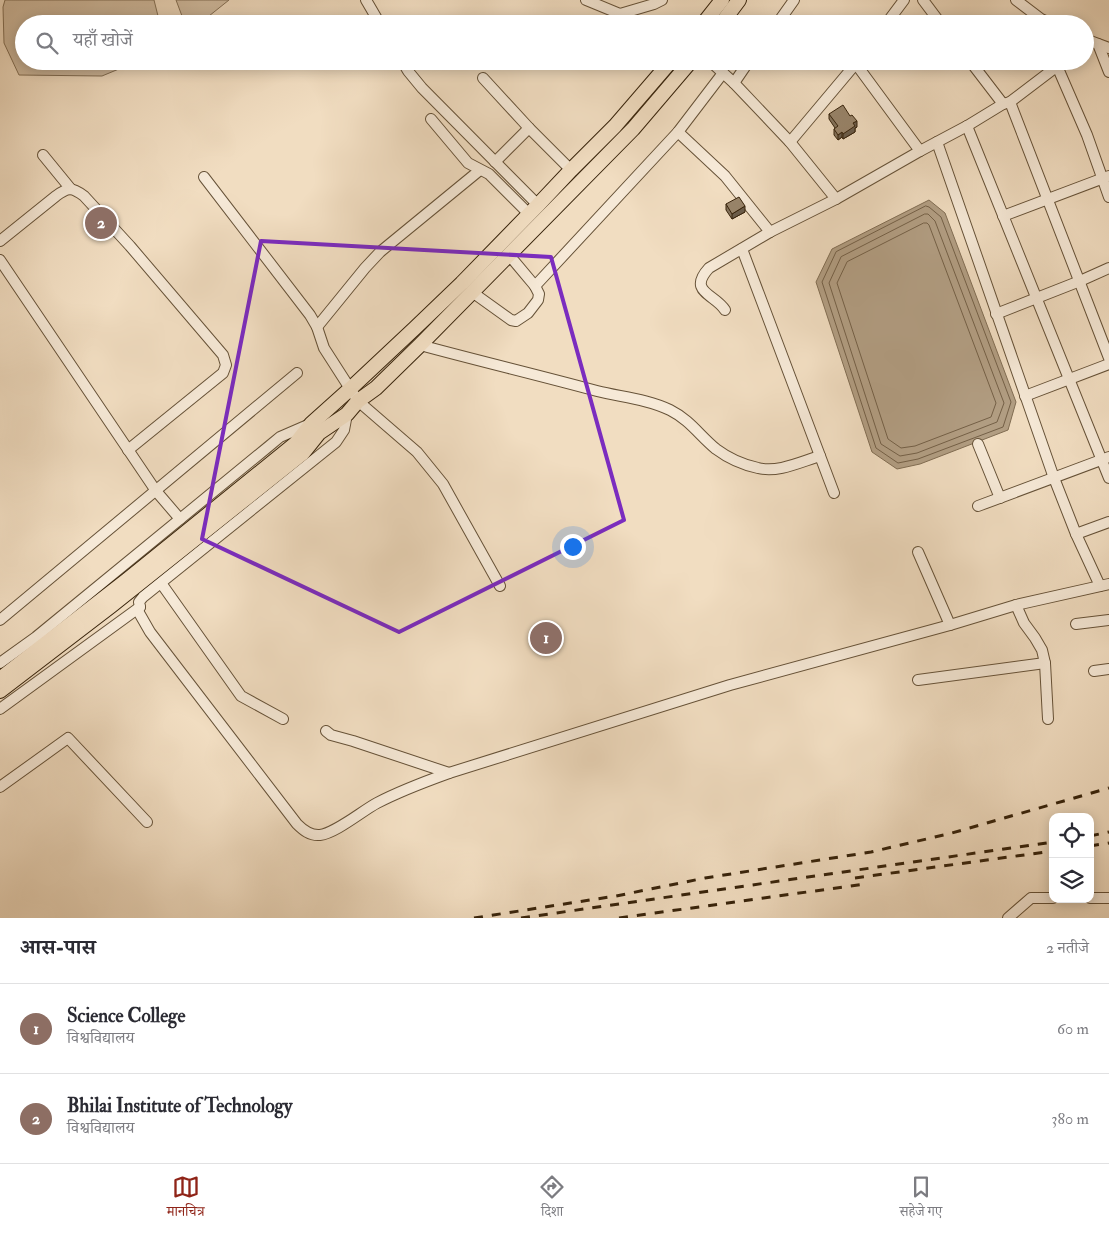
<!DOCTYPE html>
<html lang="hi">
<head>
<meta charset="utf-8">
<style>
  :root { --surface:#fff; --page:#f7f7f7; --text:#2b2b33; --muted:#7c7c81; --line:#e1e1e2; --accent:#8f2418 }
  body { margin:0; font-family:"IM FELL Double Pica","Noto Serif Devanagari",serif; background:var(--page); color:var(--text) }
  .controls { position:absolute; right:15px; bottom:15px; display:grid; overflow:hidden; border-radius:10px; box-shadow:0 2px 12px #0003 }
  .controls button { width:45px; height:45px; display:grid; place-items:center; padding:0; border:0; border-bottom:1px solid var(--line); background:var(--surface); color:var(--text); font:25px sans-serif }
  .you { position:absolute; left:572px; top:546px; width:18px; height:18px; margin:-12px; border:4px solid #fff; border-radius:50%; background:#1a73e8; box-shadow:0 0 0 8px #1a73e833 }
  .badge { display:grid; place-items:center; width:32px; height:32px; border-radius:50%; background:var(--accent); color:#fff; font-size:16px; font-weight:700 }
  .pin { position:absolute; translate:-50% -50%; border:2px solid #fff; box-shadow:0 1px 5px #0006 }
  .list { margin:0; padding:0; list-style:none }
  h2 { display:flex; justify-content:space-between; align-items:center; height:65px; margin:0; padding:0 20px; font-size:21px }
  h2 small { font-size:16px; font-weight:400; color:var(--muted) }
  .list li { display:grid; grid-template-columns:32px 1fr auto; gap:15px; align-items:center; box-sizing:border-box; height:90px; padding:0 20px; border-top:1px solid var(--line) }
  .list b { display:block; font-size:19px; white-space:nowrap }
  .list p { margin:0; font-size:16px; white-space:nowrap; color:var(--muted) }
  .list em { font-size:16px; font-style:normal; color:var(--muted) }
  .icon { flex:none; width:28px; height:28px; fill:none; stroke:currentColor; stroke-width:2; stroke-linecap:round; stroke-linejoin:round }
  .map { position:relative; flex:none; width:1109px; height:918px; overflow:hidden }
  .search { position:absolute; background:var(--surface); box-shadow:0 2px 12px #0003; left:15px; right:15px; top:15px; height:55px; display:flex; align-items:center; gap:12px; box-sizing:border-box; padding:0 18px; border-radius:28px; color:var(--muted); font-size:19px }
  .sheet { height:245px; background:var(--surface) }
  nav { display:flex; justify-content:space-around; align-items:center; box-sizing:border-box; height:70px; border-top:1px solid var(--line); background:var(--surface); font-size:14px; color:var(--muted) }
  nav a { display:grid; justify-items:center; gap:2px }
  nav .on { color:var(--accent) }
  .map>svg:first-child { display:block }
  .green { fill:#d1bda2; stroke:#847056 }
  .water { fill:#b29e83; stroke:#816d53 }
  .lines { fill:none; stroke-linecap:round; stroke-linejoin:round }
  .shore { stroke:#746047; stroke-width:1 }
  .minor-casing { stroke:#665238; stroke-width:12 }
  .major-casing { stroke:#37230b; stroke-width:16 }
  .minor { stroke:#f6e9d7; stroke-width:10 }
  .major { stroke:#f1ddc1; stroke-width:14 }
  .rail { stroke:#37230b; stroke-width:3; stroke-dasharray:9 9; stroke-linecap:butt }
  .wall { fill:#83725b; stroke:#37230b }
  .shaded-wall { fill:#6a5c4a; stroke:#37230b }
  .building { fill:#98846a; stroke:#37230b }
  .marked { fill:none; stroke:#7b2cbf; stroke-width:4; stroke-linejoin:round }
</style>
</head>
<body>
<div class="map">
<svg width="1109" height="918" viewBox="0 0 1109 918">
  <rect width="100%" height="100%" fill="#f1ddc1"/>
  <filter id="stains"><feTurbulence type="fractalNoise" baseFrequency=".004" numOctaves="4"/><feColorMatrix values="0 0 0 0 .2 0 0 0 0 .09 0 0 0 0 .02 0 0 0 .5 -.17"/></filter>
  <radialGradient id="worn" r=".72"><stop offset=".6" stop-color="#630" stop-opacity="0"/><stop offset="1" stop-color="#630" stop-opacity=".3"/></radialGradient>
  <g class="green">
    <polygon points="5,0 154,0 160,24 24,24 24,61 138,61 102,76 19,75 4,43 3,7"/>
    <polygon points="176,0 229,0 199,24 185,24"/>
  </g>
  <polygon class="water" points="929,200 945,213 1016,402 1008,430 920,464 897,469 872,452 816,282 832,249"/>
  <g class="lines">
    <g class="shore">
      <polygon points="926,206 929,207 941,217 1011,402 1003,427 918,459 898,463 876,448 822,282 836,252"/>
      <polygon points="925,214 928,214 935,221 1004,403 997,422 917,453 900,456 881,444 829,283 841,257"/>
      <polygon points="924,223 927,223 929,225 996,403 991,417 915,446 901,448 888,439 837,283 847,262"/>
    </g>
    <g class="minor-casing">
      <g id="minor">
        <polyline points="366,0 380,24"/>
        <polyline points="586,0 620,14 654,4 662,0"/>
        <polyline points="923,0 941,24"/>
        <polyline points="1016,0 1041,19 1052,24"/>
        <polyline points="777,24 794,0"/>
        <polyline points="886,24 904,0"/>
        <polyline points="1085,39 1109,48"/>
        <polyline points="1098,44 1109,72"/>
        <polyline points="402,61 408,71 422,88 538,205"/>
        <polyline points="710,61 734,83 749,61"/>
        <polyline points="970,61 1003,104"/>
        <polyline points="856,64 920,151"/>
        <polyline points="1057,66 1087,135 1109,197"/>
        <polyline points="483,78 529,128 571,170"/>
        <polyline points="734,83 790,142 836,199"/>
        <polyline points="1010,102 1109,358"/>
        <polyline points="431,119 468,163 489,174 529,214"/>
        <polyline points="967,126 1109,478"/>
        <polyline points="678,132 725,176 770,232"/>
        <polyline points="790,142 858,61"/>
        <polyline points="937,142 1054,478 1076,534 1100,586"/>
        <polyline points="43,155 70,188"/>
        <polyline points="495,162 529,128"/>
        <polyline points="204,177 310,315 317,327 324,348 358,401 417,452 443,484 500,586"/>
        <polyline points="1003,216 1109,176"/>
        <path d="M0 241 56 196C68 187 72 187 84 196L130 246 223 355 226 365 223 373 128 450"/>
        <polyline points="742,249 834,493"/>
        <polyline points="0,260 156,491 180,519"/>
        <polyline points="535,286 678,132 723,73"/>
        <polyline points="472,292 511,320 516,321 528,313 538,300 539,294 535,286 509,255"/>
        <path d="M725 310C715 294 687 292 709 268L770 232 836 199 920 151 967 126 1003 104 1010 102 1064 61"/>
        <polyline points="996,314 1080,281 1109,268"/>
        <polyline points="317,327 365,268 380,252 480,170"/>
        <path d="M420 345C479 361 538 375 597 391 621 397 647 399 670 410 690 420 700 436 716 449 728 458 744 465 758 468 778 473 800 462 820 456"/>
        <polyline points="1025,396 1109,364"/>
        <path d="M347 414 344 430 336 442 143 597 139 602 140 607 138 611 150 632 297 824C303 830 310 836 320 835 336 833 362 811 377 803 400 791 424 782 449 773L730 685 950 625 1016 605 1109 584"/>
        <polyline points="978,444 1000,498"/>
        <polyline points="978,506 1109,457"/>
        <polyline points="1076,534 1109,522"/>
        <polyline points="918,552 950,625"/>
        <polyline points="161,583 241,696 283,719"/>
        <polyline points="1016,605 1024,623 1035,638 1042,650 1045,663 1048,719"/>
        <polyline points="0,620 297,373"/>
        <polyline points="1076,624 1109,620"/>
        <polyline points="0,663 36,637 268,447 280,437 310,424"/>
        <polyline points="1094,671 1109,669"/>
        <polyline points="918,680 1045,663"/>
        <polyline points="0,709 140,607"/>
        <polyline points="326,731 331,735 353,741 449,773"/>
        <polyline points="0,787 68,738 147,822"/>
        <polyline points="1090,898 1109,898"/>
        <polyline points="1008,918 1031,898 1053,898"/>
      </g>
    </g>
    <g class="major-casing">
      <g id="major">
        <polyline points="703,24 722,0"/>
        <polyline points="721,24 739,0"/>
        <polyline points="0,679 127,580 295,444 311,424 350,389 415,328 462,283 538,205 571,170 615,126 671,61"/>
        <polyline points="0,691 111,606 303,453 319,433 347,414 358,401 376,388 420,345 633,129 691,61"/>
      </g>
    </g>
    <use href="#minor" class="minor"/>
    <use href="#major" class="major"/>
    <g class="rail">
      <polyline points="1090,836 1109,832"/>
      <polyline points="1090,846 1109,843"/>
      <polyline points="855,878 1053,851"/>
      <polyline points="474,918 616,896 705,878 871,852 952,833 1109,788"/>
      <polyline points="521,918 1053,842"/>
      <polyline points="619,918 865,884"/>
    </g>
  </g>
  <g class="wall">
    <polygon points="829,114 857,127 855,128 855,132 843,139 842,137 838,140 834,135 834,129 835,128 829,119"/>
    <polygon points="726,204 745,212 732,219 726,210"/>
  </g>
  <g class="shaded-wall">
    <polygon points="857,121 857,127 855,128 855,132 843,139 843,134 853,123"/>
    <polygon points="842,132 842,137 838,140 838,135"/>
    <polygon points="745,206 745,212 732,219 732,214"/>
  </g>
  <g class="building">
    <polygon points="843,105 850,116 852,115 857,121 853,123 855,126 843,134 842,132 838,135 834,129 838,126 829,114"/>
    <polygon points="739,197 745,206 732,214 726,204"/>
  </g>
  <path class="marked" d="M261 241 551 257 624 520 399 632 202 539Z"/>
  <rect width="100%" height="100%" filter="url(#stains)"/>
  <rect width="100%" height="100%" fill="url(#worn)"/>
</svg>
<div class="controls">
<button><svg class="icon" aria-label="locate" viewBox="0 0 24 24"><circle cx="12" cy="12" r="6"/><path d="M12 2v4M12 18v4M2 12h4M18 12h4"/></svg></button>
<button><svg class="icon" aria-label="layers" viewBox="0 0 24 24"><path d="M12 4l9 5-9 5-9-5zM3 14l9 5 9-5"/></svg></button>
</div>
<div class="you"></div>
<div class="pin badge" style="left:546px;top:638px;background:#8d6e63">1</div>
<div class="pin badge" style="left:101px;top:223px;background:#8d6e63">2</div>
<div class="search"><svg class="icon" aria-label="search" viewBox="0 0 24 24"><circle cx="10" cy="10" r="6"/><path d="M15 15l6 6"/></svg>यहाँ खोजें</div>
</div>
<section class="sheet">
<h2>आस-पास<small>2 नतीजे</small></h2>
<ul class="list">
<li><span class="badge" style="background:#8d6e63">1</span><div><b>Science College</b><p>विश्वविद्यालय</p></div><em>60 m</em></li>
<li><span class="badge" style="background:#8d6e63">2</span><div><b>Bhilai Institute of Technology</b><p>विश्वविद्यालय</p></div><em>380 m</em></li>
</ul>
</section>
<nav>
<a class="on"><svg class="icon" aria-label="map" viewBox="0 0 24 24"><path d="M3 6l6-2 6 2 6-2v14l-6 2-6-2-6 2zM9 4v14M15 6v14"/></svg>मानचित्र</a>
<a><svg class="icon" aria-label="directions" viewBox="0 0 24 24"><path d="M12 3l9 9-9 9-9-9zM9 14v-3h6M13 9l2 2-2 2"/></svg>दिशा</a>
<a><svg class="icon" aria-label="saved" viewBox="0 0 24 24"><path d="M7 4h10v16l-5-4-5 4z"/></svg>सहेजे गए</a>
</nav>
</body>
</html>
